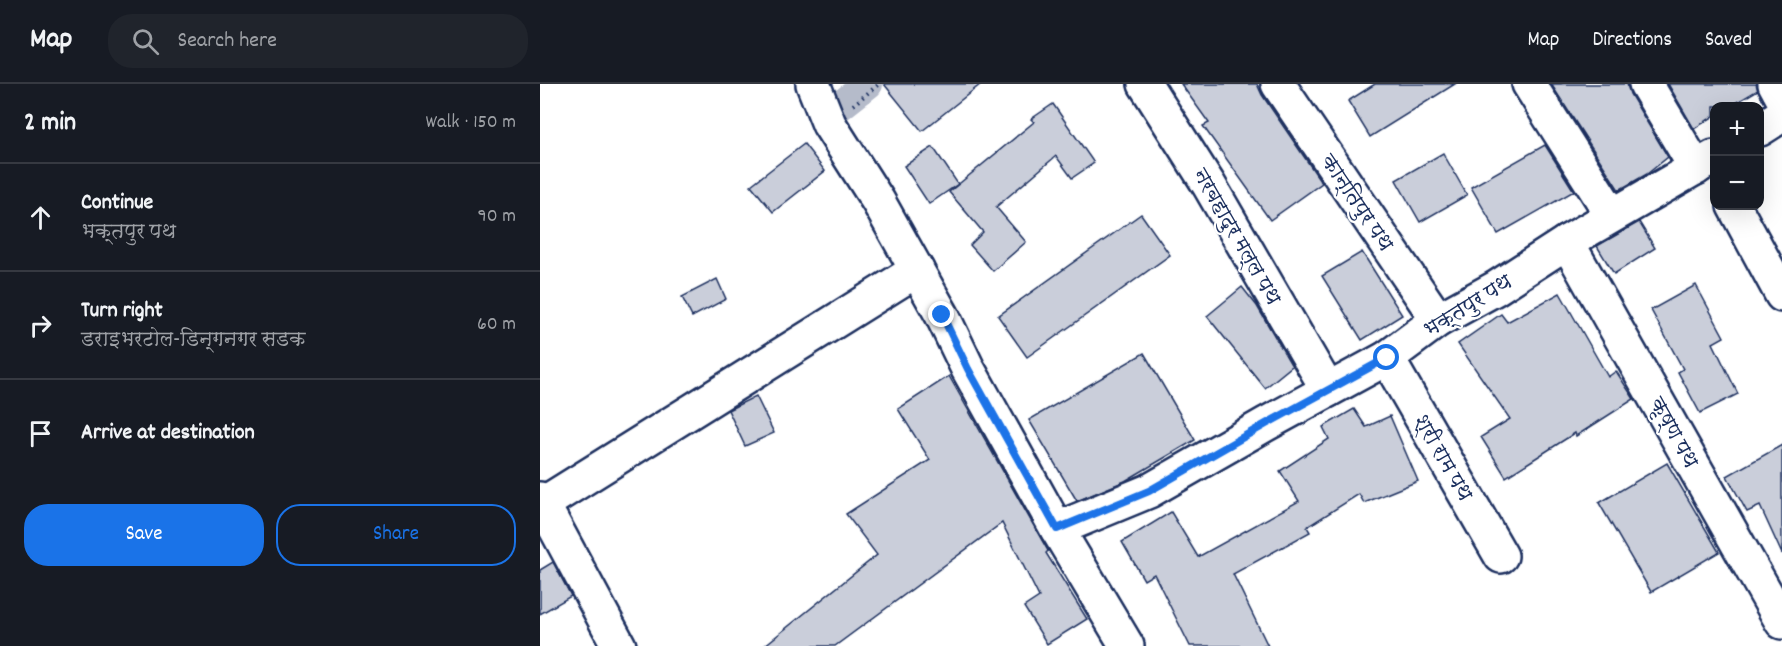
<!DOCTYPE html>
<html lang="en">
<head>
<meta charset="utf-8">
<style>
  :root { --surface:#171b24; --page:#20242c; --text:#f1f3f6; --muted:#9ea1a6; --line:#363941; --accent:#1a73e8 }
  body { margin:0; font-family:Dekko,"Playpen Sans Deva",sans-serif; background:var(--page); color:var(--text) }
  .controls { position:absolute; right:18px; top:18px; display:grid; overflow:hidden; border-radius:12px; box-shadow:0 6px 24px #0002 }
  .controls button { width:54px; height:54px; display:grid; place-items:center; padding:0; border:0; border-bottom:2px solid var(--line); background:var(--surface); color:var(--text); font:30px sans-serif }
  .stop { position:absolute; width:18px; height:18px; margin:-14px; border:4px solid #1a73e8; border-radius:50%; background:#fff }
  .stop.end { background:#1a73e8; border-color:#fff; box-shadow:0 2px 6px #0008 }
  .list { margin:0; padding:0; list-style:none }
  h2 { display:flex; justify-content:space-between; align-items:center; height:78px; margin:0; padding:0 24px; font-size:26px }
  h2 small { font-size:20px; font-weight:400; color:var(--muted) }
  .list li { display:grid; grid-template-columns:39px 1fr auto; gap:18px; align-items:center; box-sizing:border-box; height:108px; padding:0 24px; border-top:2px solid var(--line) }
  .list b { display:block; font-size:22px; white-space:nowrap }
  .list p { margin:0; font-size:20px; white-space:nowrap; color:var(--muted) }
  .list em { font-size:20px; font-style:normal; color:var(--muted) }
  .actions { display:flex; gap:12px; padding:18px 24px }
  .actions a { flex:1; padding:14px 0; border:2px solid var(--accent); border-radius:24px; text-align:center; font-size:21px; color:var(--accent) }
  .actions .main { background:var(--accent); color:#fff }
  .icon { flex:none; width:33px; height:33px; fill:none; stroke:currentColor; stroke-width:2; stroke-linecap:round; stroke-linejoin:round }
  .map { position:relative; flex:none; width:1242px; height:562px; overflow:hidden }
  header { display:flex; align-items:center; gap:36px; box-sizing:border-box; height:84px; padding:0 30px; background:var(--surface); border-bottom:2px solid var(--line) }
  header strong { font-size:28px }
  nav { display:flex; gap:33px; margin-inline-start:auto; font-size:21px }
  .search { width:420px; height:54px; background:var(--page); display:flex; align-items:center; gap:15px; box-sizing:border-box; padding:0 21px; border-radius:24px; color:var(--muted); font-size:22px }
  main { display:flex }
  aside { flex:1; background:var(--surface) }
  .map>svg:first-child { display:block }
  .lines { fill:none; stroke-linecap:round; stroke-linejoin:round }
  .canal { stroke:#b5bbca; stroke-width:30 }
  .building { fill:#caceda; stroke:#1b2f5e; stroke-width:1.5 }
  .minor-casing { stroke:#1b2f5e; stroke-width:38 }
  .path { stroke:#1b2f5e; stroke-width:4; stroke-dasharray:1.5 4.5; stroke-linecap:butt }
  .minor { stroke:#fff; stroke-width:33 }
  .route { stroke:#1a73e8; stroke-width:8 }
  .labels { text-anchor:middle; stroke-width:4.5; stroke-linejoin:round; paint-order:stroke }
  .street-label { font-size:21px; fill:#1b2f5e; stroke:#fff }
</style>
</head>
<body>
<header>
<strong>Map</strong>
<div class="search"><svg class="icon" aria-label="search" viewBox="0 0 24 24"><circle cx="10" cy="10" r="6"/><path d="M15 15l6 6"/></svg>Search here</div>
<nav><a>Map</a><a>Directions</a><a>Saved</a></nav>
</header>
<main>
<aside>
<h2>2 min<small>Walk · 150 m</small></h2>
<ul class="list">
<li><svg class="icon" aria-label="ahead" viewBox="0 0 24 24"><path d="M12 20V5M6 11l6-6 6 6"/></svg><div><b>Continue</b><p>भक्तपुर पथ</p></div><em>90 m</em></li>
<li><svg class="icon" aria-label="right" viewBox="0 0 24 24"><path d="M7 20v-9h11M14 6l5 5-5 5"/></svg><div><b>Turn right</b><p>डराइभरटोल-डिन्गनगर सडक</p></div><em>60 m</em></li>
<li><svg class="icon" aria-label="arrive" viewBox="0 0 24 24"><path d="M6 21V4h12l-3 4 3 4H6"/></svg><div><b>Arrive at destination</b></div></li>
</ul>
<div class="actions"><a class="main">Save</a><a>Share</a></div>
</aside>
<div class="map">
<svg width="1242" height="562" viewBox="0 0 1242 562">
  <rect width="100%" height="100%" fill="#fff"/>
  <filter id="ink" filterUnits="userSpaceOnUse"><feTurbulence type="fractalNoise" baseFrequency=".0167" numOctaves="2"/><feDisplacementMap in="SourceGraphic" scale="12" xChannelSelector="R" yChannelSelector="G"/><feConvolveMatrix kernelMatrix="1 2 1 2 8 2 1 2 1" color-interpolation-filters="sRGB"/></filter>
  <g filter="url(#ink)">
    <g class="lines">
      <polyline class="canal" points="286,33 328,0"/>
    </g>
    <g class="building">
      <polygon points="344,0 441,0 382,47"/>
      <polygon points="641,0 717,0 722,11 782,99 730,136 663,42 669,39"/>
      <polygon points="835,0 915,0 830,53 808,17"/>
      <polygon points="1011,0 1087,0 1090,10 1128,73 1107,90 1079,106"/>
      <polygon points="1128,0 1216,0 1218,6 1191,22 1174,22 1174,32 1154,45"/>
      <polygon points="513,20 554,79 532,94 516,72 456,123 486,158 453,187 430,161 443,148 409,108 494,38 491,35"/>
      <polygon points="264,60 285,87 233,128 211,101"/>
      <polygon points="1005,61 1034,107 958,150 931,103"/>
      <polygon points="393,63 418,100 389,120 364,82"/>
      <polygon points="903,69 927,111 880,138 856,96"/>
      <polygon points="601,130 630,171 487,273 458,232"/>
      <polygon points="1099,138 1115,164 1074,190 1057,162"/>
      <polygon points="822,168 862,231 822,256 782,192"/>
      <polygon points="177,195 186,215 152,233 142,213"/>
      <polygon points="1156,201 1184,253 1173,259 1198,310 1160,329 1138,288 1143,285 1111,226"/>
      <polygon points="702,203 717,222 752,282 725,304 667,232"/>
      <polygon points="1020,209 1068,293 1076,287 1094,315 1036,352 1035,349 966,393 941,353 970,335 918,260 961,230 967,238"/>
      <polygon points="604,269 655,356 585,397 537,417 489,336"/>
      <polygon points="409,292 508,467 506,469 547,535 507,560 484,523 499,513 462,439 295,562 224,562 337,471 306,430 390,376 358,325"/>
      <polygon points="216,312 234,349 205,362 188,326"/>
      <polygon points="814,325 826,343 850,332 878,397 824,419 819,410 767,443 770,448 693,490 728,562 650,562 614,490 604,496 582,458 631,428 658,473 759,417 740,387 789,355 783,343"/>
      <polygon points="1242,361 1242,470 1220,422 1207,428 1187,392"/>
      <polygon points="1127,379 1179,468 1111,508 1059,419"/>
      <polygon points="13,478 31,512 0,530 0,486"/>
    </g>
    <g class="lines">
      <g class="minor-casing">
        <g id="minor">
          <polyline points="273,0 289,40 338,117 402,231 428,285 517,445 587,562"/>
          <polyline points="605,0 669,101 788,306"/>
          <polyline points="738,0 898,236"/>
          <polyline points="989,0 1072,131"/>
          <polyline points="1106,0 1156,84"/>
          <polyline points="1235,0 1242,13"/>
          <polyline points="1220,45 1242,31"/>
          <polyline points="1194,122 1242,211"/>
          <polyline points="1027,158 1242,538"/>
          <polyline points="847,274 961,472"/>
          <polyline points="0,415 79,562"/>
          <polyline points="3,420 377,186"/>
          <polyline points="517,445 609,407 726,340 847,274 898,236 956,204 1027,158 1174,73"/>
        </g>
      </g>
      <polyline class="path" points="313,21 339,0"/>
      <use href="#minor" class="minor"/>
    </g>
  </g>
  <g class="lines" filter="url(#ink)">
    <polyline class="route" points="402,231 428,285 517,445 609,407 726,340 847,274"/>
  </g>
  <g class="labels">
    <g class="street-label">
      <text transform="translate(818 118) rotate(56)" y="7">कान्तिपुर पथ</text>
      <text transform="translate(698 152) rotate(60)" y="7">नरबहादुर मल्ल पथ</text>
      <text transform="translate(927 221) rotate(-32)" y="7">भक्तपुर पथ</text>
      <text transform="translate(1135 348) rotate(61)" y="7">कृष्ण पथ</text>
      <text transform="translate(904 373) rotate(60)" y="7">श्री राम पथ</text>
    </g>
  </g>
</svg>
<div class="controls">
<button>+</button>
<button>−</button>
</div>
<div class="stop" style="left:847px;top:274px"></div>
<div class="stop end" style="left:402px;top:231px"></div>
</div>
</main>
</body>
</html>
